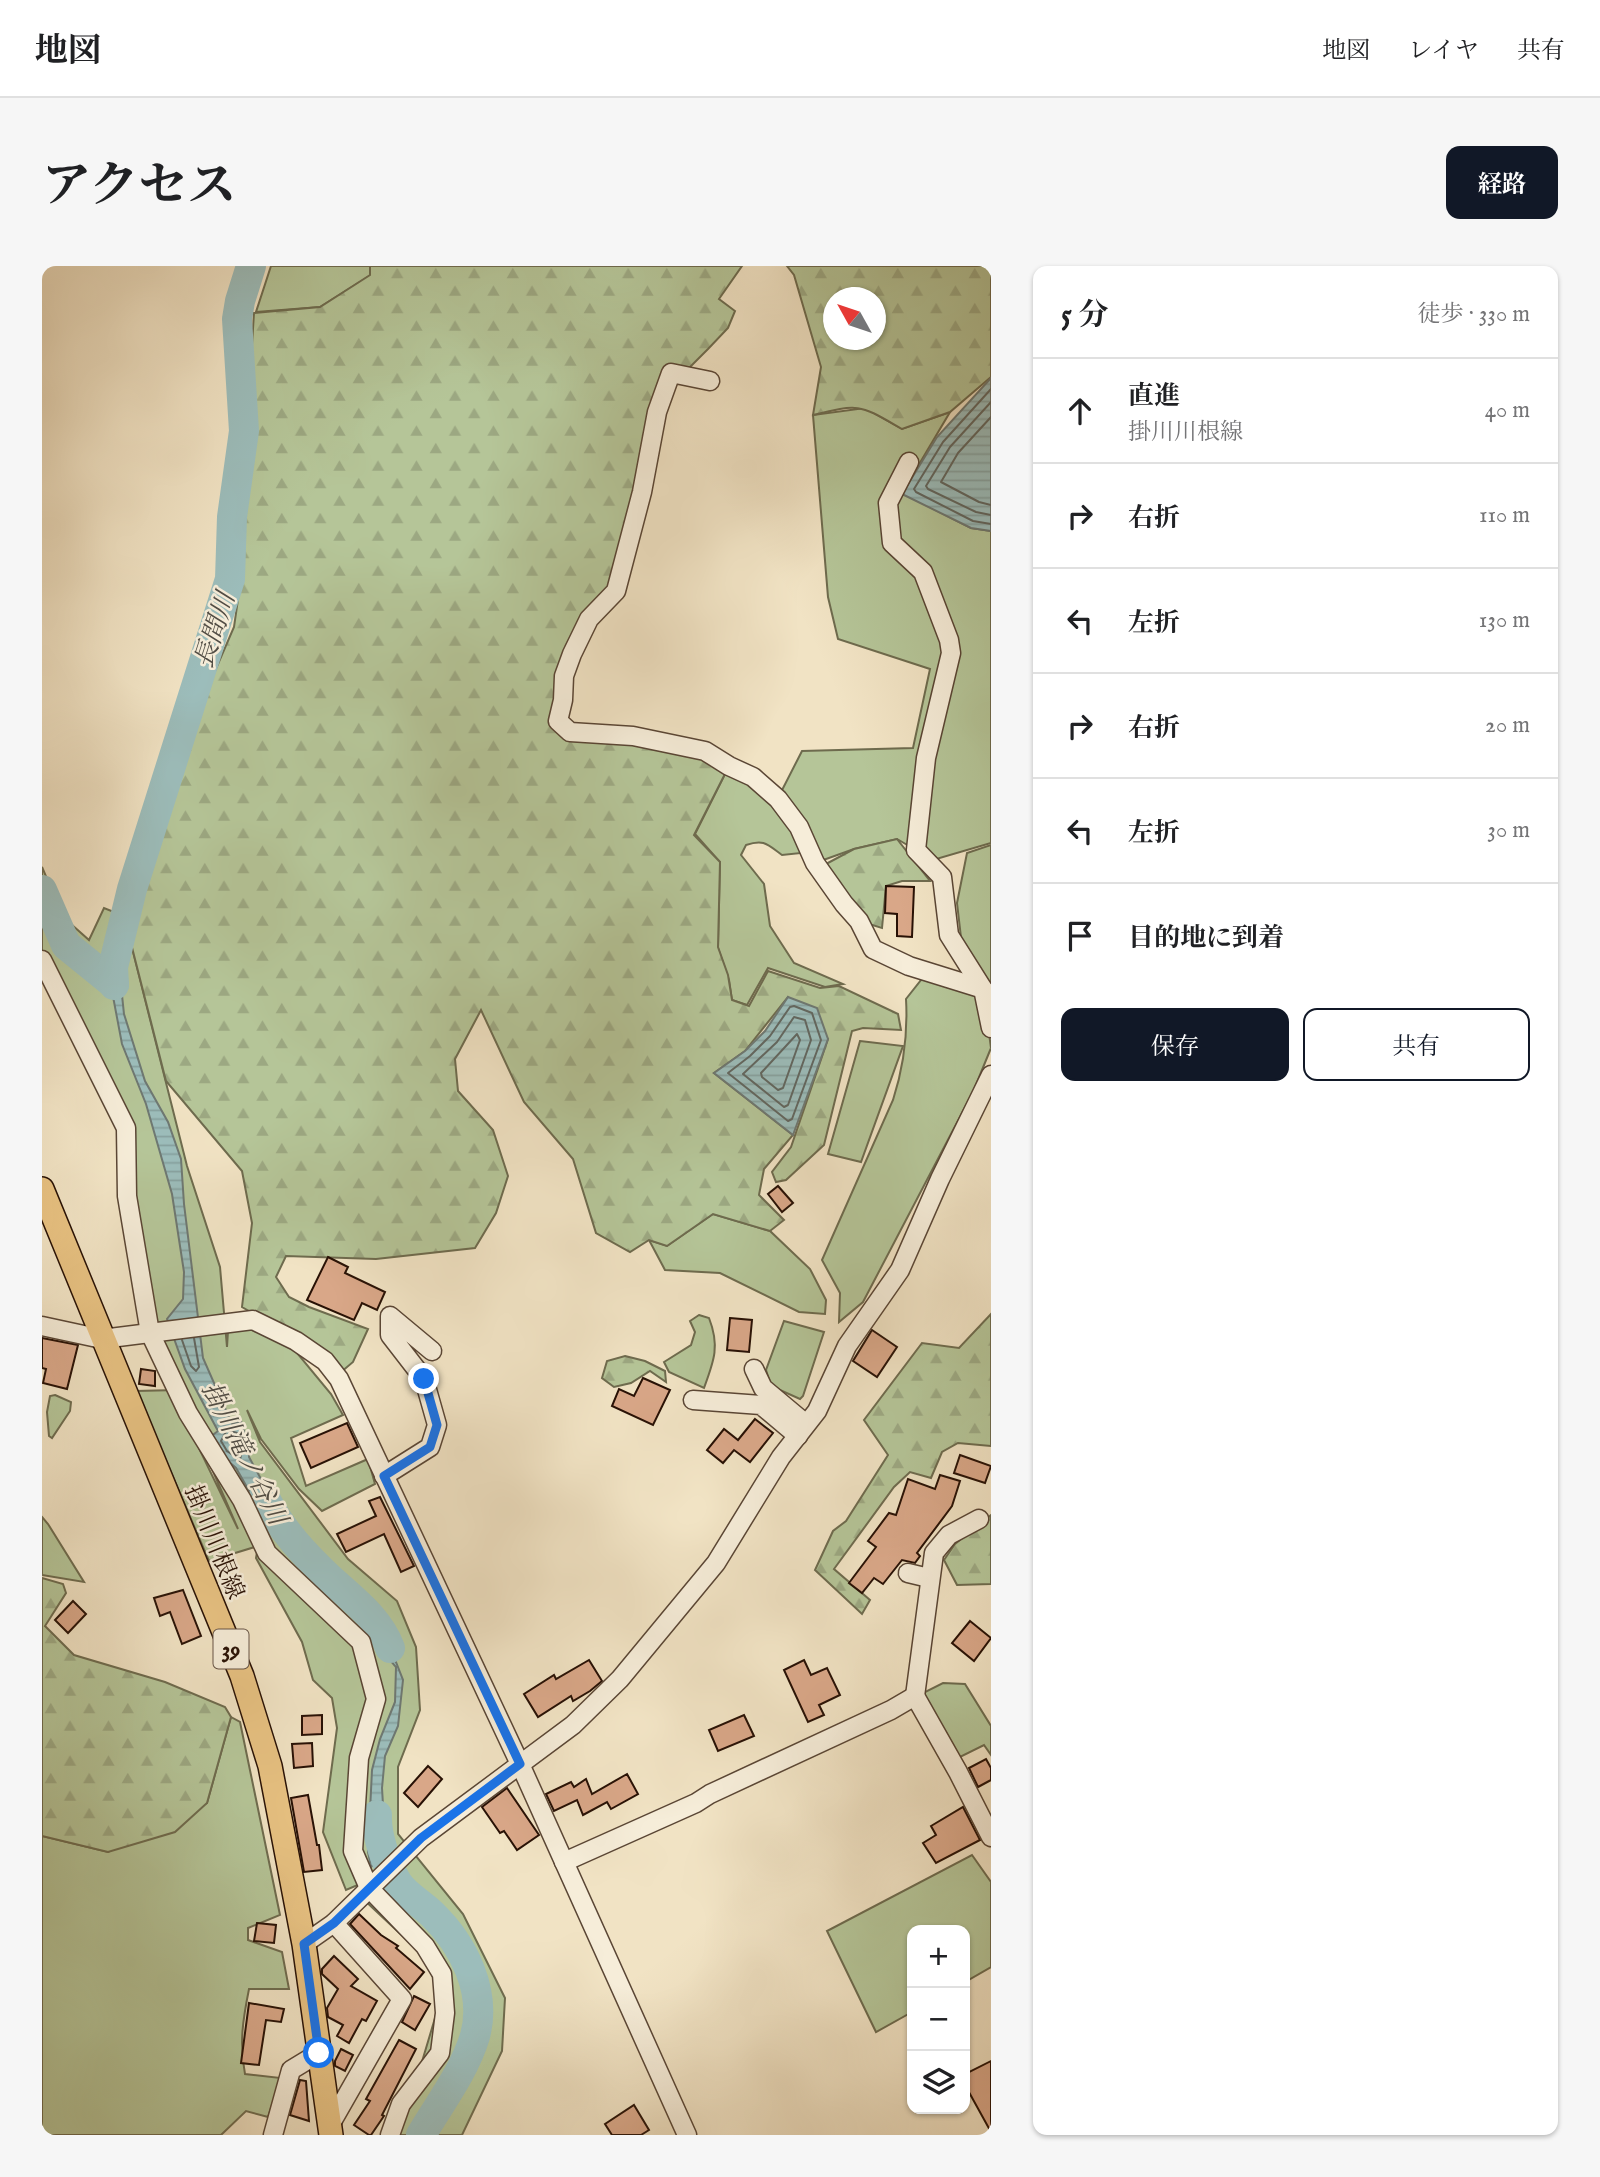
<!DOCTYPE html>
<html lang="ja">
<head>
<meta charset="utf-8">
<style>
  :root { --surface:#fff; --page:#f6f6f6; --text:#202124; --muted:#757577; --line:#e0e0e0; --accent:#111827 }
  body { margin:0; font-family:"IM FELL English","Noto Serif JP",serif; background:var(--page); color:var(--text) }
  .controls { position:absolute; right:21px; bottom:21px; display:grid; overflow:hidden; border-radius:14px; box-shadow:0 2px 5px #0004 }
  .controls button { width:63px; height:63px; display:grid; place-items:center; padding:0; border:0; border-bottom:2px solid var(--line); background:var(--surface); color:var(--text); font:35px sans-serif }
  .compass { position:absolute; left:781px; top:21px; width:63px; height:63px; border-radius:50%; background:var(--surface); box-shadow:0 2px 5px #0004; rotate:310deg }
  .stop { position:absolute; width:21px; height:21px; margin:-16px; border:5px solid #1a73e8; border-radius:50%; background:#fff }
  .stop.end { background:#1a73e8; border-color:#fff; box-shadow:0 2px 7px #0008 }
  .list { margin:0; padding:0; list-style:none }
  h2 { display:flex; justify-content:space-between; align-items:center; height:91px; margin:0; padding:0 28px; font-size:30px }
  h2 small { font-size:23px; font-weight:400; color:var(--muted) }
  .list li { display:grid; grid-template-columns:46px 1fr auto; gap:21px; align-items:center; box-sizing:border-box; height:105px; padding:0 28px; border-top:2px solid var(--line) }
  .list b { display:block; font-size:26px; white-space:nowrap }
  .list p { margin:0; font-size:23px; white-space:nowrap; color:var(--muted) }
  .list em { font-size:23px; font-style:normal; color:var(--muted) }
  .actions { display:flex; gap:14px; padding:21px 28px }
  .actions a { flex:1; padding:16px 0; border:2px solid var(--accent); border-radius:14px; text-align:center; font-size:24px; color:var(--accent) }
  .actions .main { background:var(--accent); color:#fff }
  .icon { flex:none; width:38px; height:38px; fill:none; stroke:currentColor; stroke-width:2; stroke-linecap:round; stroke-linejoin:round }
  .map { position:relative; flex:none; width:949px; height:1869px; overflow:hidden; border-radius:14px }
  header { display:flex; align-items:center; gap:42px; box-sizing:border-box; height:98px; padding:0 35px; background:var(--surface); border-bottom:2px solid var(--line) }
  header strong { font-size:33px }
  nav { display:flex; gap:38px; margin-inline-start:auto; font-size:24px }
  .intro { display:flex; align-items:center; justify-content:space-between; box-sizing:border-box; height:168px; padding:0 42px }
  h1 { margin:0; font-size:49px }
  .button { padding:18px 32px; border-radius:14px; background:var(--accent); color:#fff; font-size:24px; font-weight:700 }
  main { display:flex; gap:42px; padding:0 42px }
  aside { flex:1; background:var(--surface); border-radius:14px; box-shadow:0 2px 5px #0004 }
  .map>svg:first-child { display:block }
  .green { fill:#b5c598; stroke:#6e6b4e; stroke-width:2; fill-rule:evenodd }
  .forest { fill:url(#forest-firs); stroke:#6e6b4e; stroke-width:2; fill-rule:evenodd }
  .water { fill:url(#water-rules); stroke:#6e7872; stroke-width:2 }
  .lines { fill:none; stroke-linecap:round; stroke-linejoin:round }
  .shore { stroke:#626760; stroke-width:2 }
  .river { stroke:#9cbdbb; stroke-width:30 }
  .building { fill:#d9a788; stroke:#281105; stroke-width:2 }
  .minor-casing { stroke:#5a4635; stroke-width:21 }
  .major-casing { stroke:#281105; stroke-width:26 }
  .minor { stroke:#f6edd9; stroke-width:18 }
  .major { stroke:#e8c282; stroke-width:23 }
  .route { stroke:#1a73e8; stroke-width:9 }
  .labels { text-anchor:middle; stroke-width:5; stroke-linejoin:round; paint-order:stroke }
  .shield { fill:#f6edd9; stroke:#665345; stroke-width:2 }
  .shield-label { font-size:23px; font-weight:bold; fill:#281105 }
  .street-label { font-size:24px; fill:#281105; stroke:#f6edd9 }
  .water-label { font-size:26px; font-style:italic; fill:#514d45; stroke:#f6edd9 }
</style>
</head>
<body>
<header>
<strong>地図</strong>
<nav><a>地図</a><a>レイヤ</a><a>共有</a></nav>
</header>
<div class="intro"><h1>アクセス</h1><a class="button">経路</a></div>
<main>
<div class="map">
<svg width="949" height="1869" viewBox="0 0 949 1869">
  <defs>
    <pattern id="forest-firs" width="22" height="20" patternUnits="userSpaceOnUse" patternTransform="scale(1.75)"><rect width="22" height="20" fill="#b5c598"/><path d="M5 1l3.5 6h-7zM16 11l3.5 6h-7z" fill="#9ca882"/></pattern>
    <pattern id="water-rules" width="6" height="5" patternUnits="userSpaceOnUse" patternTransform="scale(1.75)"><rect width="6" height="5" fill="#9cbdbb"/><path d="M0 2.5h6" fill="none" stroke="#86a19f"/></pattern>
  </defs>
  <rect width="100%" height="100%" fill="#f1e3c4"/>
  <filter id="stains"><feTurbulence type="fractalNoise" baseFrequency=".00286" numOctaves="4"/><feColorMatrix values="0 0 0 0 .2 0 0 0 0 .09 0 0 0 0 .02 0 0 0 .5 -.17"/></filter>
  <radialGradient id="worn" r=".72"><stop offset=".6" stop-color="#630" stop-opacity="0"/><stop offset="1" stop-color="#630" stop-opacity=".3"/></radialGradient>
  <g class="green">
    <polygon points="229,0 328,0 329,9 278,41 214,46"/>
    <path d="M823 142 860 163 908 146 860 227 929 262 949 265V577L891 594 855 573 812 583 773 597 768 586 740 589C725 578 722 573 704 579L699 589 722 618 728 660 752 697 801 718 783 721 726 702 705 739 690 734 687 714 676 682 678 596 653 568 686 502 736 532 760 485 871 482 888 403 796 373 786 331 771 149Z"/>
    <polygon points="949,579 949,731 920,680 915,637 925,587"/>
    <path d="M0 601 21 651 47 674 62 642 82 650 145 900 178 1001 185 1081 186 1065 206 1062 251 1082 289 1128 301 1149 249 1172 264 1220 326 1193 333 1218 280 1245 257 1223 219 1173 205 1144 218 1176 306 1293 355 1335 374 1381 378 1444 356 1501V1568L421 1648 463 1732 460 1785 420 1869H343L379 1799 399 1732 383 1691 319 1631 318 1618 304 1624 281 1566 295 1462 290 1432 271 1414 260 1376 214 1292 216 1280 167 1295 94 1125 135 1124 108 1067 75 858 0 690ZM141 1136 196 1263 151 1170Z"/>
    <path d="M887 704 941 723 949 782 931 826 821 1036 797 1056 798 1027 780 994 851 834C862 800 866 769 864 733Z"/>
    <polygon points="818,775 861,780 819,896 786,888"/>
    <polygon points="671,948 728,965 768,1003 784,1034 783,1048 757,1046 678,1007 623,1004 607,974 625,980"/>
    <path d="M657 1049 667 1052C678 1080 672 1095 662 1122L627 1106 622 1096 649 1079 653 1066 648 1055Z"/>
    <polygon points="742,1055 782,1066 761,1130 758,1133 729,1120 724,1104"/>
    <polygon points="13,1129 29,1136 28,1145 10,1172 7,1170 5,1146 8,1130"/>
    <polygon points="0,1251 6,1258 42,1316 0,1309"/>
    <polygon points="901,1417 923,1418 949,1460 949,1489 942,1479 916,1492 883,1430 883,1426"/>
    <path d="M189 1451 198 1456 238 1649 206 1662V1674L240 1686 247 1723H207C201 1753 197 1777 203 1808L239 1812 226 1851 204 1845 179 1869H2L0 1866V1570L66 1586 165 1537Z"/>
    <polygon points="930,1589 949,1616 949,1701 923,1716 923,1664 870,1664 870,1746 834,1766 785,1665"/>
  </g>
  <g class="forest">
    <polygon points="328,0 700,0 677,33 693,45 686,62 666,83 643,106 629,107 574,325 547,353 515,457 642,481 687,500 652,569 678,596 676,681 686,709 690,734 707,740 726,705 778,722 797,720 856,748 859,764 821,762 810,765 782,879 744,914 734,916 730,906 749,881 786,773 746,731 703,785 672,807 751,869 722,903 717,929 742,954 728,965 671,948 625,980 607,974 588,986 554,967 531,893 482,836 439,744 413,793 416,825 451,864 466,910 454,947 433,982 334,993 244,990 234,1011 247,1031 267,1041 326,1063 311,1096 298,1107 259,1075 200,1041 210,957 200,905 124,815 82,650 126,514 192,361 201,299 202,230 210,174 208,110 212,47 278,41 328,9"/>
    <path d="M745 0H949V111L908 146 860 163C818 139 819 137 771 149L779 101 752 9ZM792 32H834V74H792Z"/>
    <polygon points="855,573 888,615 860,615 844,620 840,662 817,655 784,598 812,583"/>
    <polygon points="949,1048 949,1180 916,1177 900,1186 889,1212 868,1206 852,1221 792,1303 828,1334 820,1348 773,1304 791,1265 804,1255 846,1189 822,1154 880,1077 917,1082"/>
    <polygon points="583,1090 603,1095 623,1105 624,1116 608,1105 589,1117 572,1121 560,1112 565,1095"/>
    <polygon points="949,1249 949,1318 915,1319 902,1294 913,1278"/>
    <polygon points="0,1312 21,1318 24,1327 3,1360 32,1389 123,1416 183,1441 189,1451 165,1537 133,1566 66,1586 0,1570"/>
  </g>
  <g class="water">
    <polygon points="949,112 949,265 929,262 860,228 895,171"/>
    <polygon points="74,672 82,748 103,815 126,856 139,893 142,938 161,1092 190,1158 199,1155 207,1182 207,1191 245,1261 240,1272 226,1258 194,1202 179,1189 168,1171 176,1165 143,1103 125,1053 141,1033 142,1006 130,928 104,838 80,778 66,704"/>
    <polygon points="746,731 775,742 786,773 751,869 672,807 703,785 723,765"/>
    <polygon points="274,1299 341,1363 361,1414 356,1460 343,1490 340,1522 343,1572 348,1583 329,1601 326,1586 330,1504 338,1473 353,1436 354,1401 341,1386 322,1352 279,1309"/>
  </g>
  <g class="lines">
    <g class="shore">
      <polyline points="949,123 901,176 872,223 874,226 931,255 949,258"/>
      <polyline points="949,136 908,181 884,220 886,223 934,246 949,249"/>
      <polyline points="949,151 916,187 899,216 937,236 949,239"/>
      <polygon points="752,740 770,747 779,774 750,853 746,855 686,807 708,790 728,770 748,741"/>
      <polygon points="752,751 763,754 769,774 746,839 742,841 701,808 735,776"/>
      <polygon points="755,768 758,774 741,822 736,824 720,811 719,807"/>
      <polyline points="140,1074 149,1100 154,1105 157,1101 152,1072"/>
      <polygon points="185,1164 195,1167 200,1183 198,1194 185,1185 179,1175"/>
    </g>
    <g class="river">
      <polyline points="0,624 24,679 72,718"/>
      <polyline points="72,719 71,701 90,623 188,313 190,251 202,165 195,53 198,35 209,0"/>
      <path d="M222 1230C236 1259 256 1282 279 1304 304 1329 335 1348 348 1382"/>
      <path d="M335 1549C334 1569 344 1598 355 1616 363 1629 379 1637 390 1648 422 1679 445 1726 433 1770 422 1806 398 1837 379 1869"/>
    </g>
  </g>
  <g class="building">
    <polygon points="844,620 872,621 870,671 855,670 855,648 843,647"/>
    <polygon points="736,920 751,937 740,946 726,928"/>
    <polygon points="286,991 306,1001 303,1007 343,1026 335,1044 320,1037 312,1054 265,1034"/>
    <polygon points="688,1052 710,1054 707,1086 685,1084"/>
    <polygon points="830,1064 855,1081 835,1111 811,1095"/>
    <polygon points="0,1072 36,1079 25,1123 1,1117 4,1103 0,1102"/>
    <polygon points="99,1103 113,1105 113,1120 97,1118"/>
    <polygon points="601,1112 628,1124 611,1159 570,1140 577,1123 592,1130"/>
    <polygon points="713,1153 731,1167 708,1196 692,1184 681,1197 665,1184 682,1163 696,1174"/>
    <polygon points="305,1157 316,1181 269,1202 258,1177"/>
    <polygon points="918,1189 949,1200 943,1217 912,1207"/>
    <polygon points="898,1209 918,1215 910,1240 875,1287 878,1290 873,1297 860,1294 841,1318 832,1312 820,1327 807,1317 834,1281 826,1275 847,1247 854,1249 866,1213 893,1223"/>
    <polygon points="338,1231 372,1300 359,1306 342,1268 304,1286 295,1268 334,1250 327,1235"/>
    <polygon points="141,1324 159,1370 140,1378 128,1346 118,1350 112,1332"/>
    <polygon points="31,1335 44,1348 26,1367 13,1354"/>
    <polygon points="928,1355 949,1372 932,1395 910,1377"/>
    <polygon points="547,1394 560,1415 548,1425 531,1435 529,1430 496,1451 482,1428 512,1409 514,1413"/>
    <polygon points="762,1394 769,1409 785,1402 798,1429 777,1439 782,1449 766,1456 742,1404"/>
    <polygon points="280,1449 280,1468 260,1469 260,1450"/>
    <polygon points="702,1449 712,1470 676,1485 667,1464"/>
    <polygon points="270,1477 271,1500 252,1502 250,1478"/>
    <polygon points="944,1493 949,1502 949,1514 936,1521 927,1502"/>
    <polygon points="386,1500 400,1513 376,1541 362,1527"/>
    <polygon points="585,1508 596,1528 569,1543 565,1536 541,1549 535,1534 512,1545 504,1528 529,1516 532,1521 544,1513 550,1528"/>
    <polygon points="465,1522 497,1569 475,1584 462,1565 458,1567 440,1541"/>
    <polygon points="266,1529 275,1579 277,1579 280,1604 262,1606 249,1532"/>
    <polygon points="921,1541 938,1574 894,1597 881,1577 894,1569 889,1560"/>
    <polygon points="317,1648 339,1669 356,1680 354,1682 382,1706 368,1723 308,1658"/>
    <polygon points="215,1657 234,1659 232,1677 212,1675"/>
    <polygon points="292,1690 316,1713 309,1720 335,1735 324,1755 320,1753 307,1777 295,1770 301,1759 286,1751 285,1742 296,1723 280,1708 280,1703"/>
    <polygon points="372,1730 388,1738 373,1764 360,1756"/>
    <polygon points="207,1737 242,1743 239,1756 224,1754 217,1799 199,1797"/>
    <polygon points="357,1774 374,1783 340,1849 342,1850 329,1869 327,1869 312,1859 328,1835 324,1833"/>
    <polygon points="299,1783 311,1789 303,1805 293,1800 293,1795"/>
    <polygon points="949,1795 949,1866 923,1819 923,1808"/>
    <polygon points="258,1814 264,1815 267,1855 248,1849"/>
    <polygon points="592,1839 607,1864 599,1869 570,1869 563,1858"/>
  </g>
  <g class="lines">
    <g class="minor-casing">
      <g id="minor">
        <polyline points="668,115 629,107 615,146 600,226 574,325 547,353 530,388 522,410 521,434 516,455 528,466 591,470 663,485 687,500 711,511 736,533 757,561 773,597 802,638 817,655 831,683 867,700 941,723 949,762"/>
        <polyline points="867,196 846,237 850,277 881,306 907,374 909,387 884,492 874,584 900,611 907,669 941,723"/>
        <polyline points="0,694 84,862 85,930 108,1067 146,1147 200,1234 225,1287 319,1376 334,1433 317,1492 311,1585 327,1622 383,1680 400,1708 403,1747 398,1787 359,1838 348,1869"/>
        <polyline points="0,1060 60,1073 211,1054 254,1075 283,1095 297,1113 478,1498 645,1869"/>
        <polyline points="712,1103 721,1122 764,1158"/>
        <polyline points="651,1134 719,1139 756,1170"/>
        <polyline points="342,1210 388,1181 395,1159 382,1113 348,1069 348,1050 390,1085"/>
        <polyline points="866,1307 887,1312"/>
        <polyline points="873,1430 892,1287 907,1269 937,1253"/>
        <polyline points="522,1596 654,1537 668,1528 849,1444 873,1430 916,1506 949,1571"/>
        <polyline points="262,1678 292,1657 379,1572 531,1459 578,1413 674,1297 739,1191 775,1145 805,1080 858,1004 898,913 949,809"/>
        <polyline points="288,1859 360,1733 292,1657"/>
        <polyline points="231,1869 249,1804 277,1787"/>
      </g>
    </g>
    <g class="major-casing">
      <polyline id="major" points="0,923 200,1410 228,1500 262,1678 289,1869"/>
    </g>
    <use href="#minor" class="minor"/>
    <use href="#major" class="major"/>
  </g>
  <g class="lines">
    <polyline class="route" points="277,1787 262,1678 292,1657 379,1572 478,1498 342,1210 388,1181 395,1159 382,1113"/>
  </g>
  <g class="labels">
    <rect class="shield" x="171.5" y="1363.5" width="35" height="39" rx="5"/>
    <g class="shield-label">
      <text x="189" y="1391">39</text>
    </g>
    <g class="street-label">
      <text transform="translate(173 1276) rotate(68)" y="8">掛川川根線</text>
    </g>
    <g class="water-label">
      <text transform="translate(172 364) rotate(-72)" y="9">長間川</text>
      <text transform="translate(203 1187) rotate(63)" y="9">掛川滝ノ谷川</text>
    </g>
  </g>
  <rect width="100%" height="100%" filter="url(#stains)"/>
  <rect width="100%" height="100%" fill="url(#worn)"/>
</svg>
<div class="controls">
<button>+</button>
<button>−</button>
<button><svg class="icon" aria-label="layers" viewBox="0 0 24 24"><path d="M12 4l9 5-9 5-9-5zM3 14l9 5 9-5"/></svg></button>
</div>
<svg class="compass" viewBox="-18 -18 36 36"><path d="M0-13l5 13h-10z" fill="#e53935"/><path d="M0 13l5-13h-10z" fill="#757577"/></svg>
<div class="stop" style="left:277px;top:1787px"></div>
<div class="stop end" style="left:382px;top:1113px"></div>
</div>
<aside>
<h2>5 分<small>徒歩 · 330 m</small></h2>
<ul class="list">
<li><svg class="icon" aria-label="ahead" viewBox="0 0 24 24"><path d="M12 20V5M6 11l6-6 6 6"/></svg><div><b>直進</b><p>掛川川根線</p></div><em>40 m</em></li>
<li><svg class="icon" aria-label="right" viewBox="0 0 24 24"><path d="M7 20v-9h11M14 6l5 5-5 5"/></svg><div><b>右折</b></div><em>110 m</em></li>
<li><svg class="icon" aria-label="left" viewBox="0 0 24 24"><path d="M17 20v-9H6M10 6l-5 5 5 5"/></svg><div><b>左折</b></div><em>130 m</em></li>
<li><svg class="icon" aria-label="right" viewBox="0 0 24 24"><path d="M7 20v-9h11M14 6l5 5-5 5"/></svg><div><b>右折</b></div><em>20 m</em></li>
<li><svg class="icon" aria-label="left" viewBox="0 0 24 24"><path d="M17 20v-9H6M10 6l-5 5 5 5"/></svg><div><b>左折</b></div><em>30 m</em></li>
<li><svg class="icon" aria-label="arrive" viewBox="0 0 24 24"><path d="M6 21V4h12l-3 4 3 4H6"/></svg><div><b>目的地に到着</b></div></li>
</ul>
<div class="actions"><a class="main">保存</a><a>共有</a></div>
</aside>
</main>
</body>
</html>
